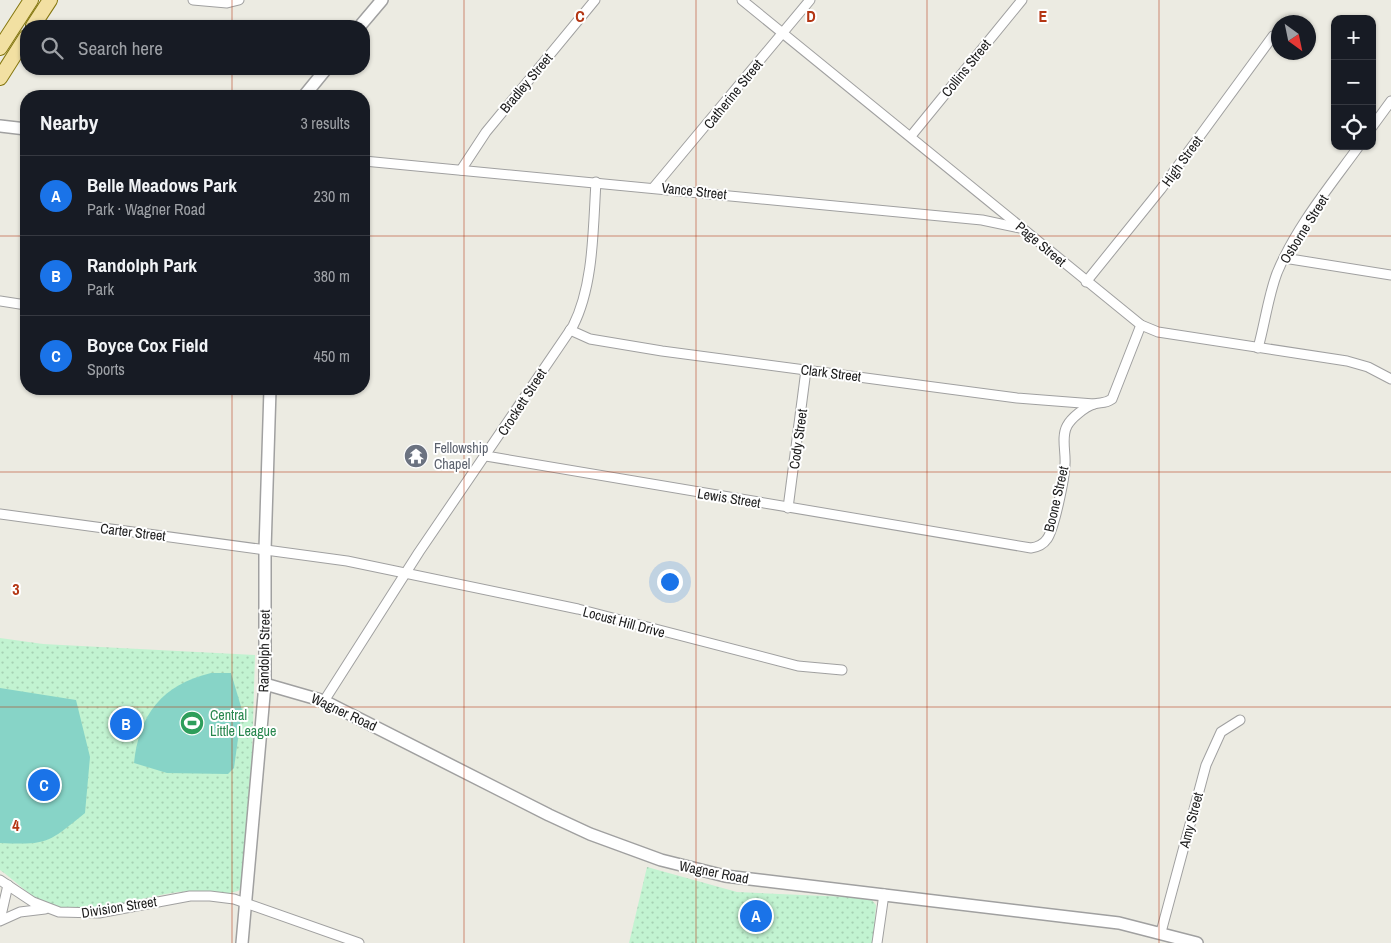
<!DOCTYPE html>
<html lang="en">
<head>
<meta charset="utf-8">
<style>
  :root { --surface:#171b24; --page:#20242c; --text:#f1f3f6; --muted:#9ea1a6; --line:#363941; --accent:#1a73e8 }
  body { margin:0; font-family:"Archivo Narrow",sans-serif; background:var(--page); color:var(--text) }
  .controls { position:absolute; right:15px; top:15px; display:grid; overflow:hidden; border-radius:10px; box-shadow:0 1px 4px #0004 }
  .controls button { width:45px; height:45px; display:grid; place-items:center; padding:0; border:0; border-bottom:1px solid var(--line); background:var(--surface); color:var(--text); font:25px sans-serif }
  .compass { position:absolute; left:1271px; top:15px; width:45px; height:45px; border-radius:50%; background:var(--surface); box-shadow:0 1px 4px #0004; rotate:147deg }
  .you { position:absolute; left:669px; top:581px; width:18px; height:18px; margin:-12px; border:4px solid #fff; border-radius:50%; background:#1a73e8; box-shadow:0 0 0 8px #1a73e833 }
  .badge { display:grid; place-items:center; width:32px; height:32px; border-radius:50%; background:var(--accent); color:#fff; font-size:16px; font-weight:700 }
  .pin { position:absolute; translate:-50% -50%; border:2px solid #fff; box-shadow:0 1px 5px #0006 }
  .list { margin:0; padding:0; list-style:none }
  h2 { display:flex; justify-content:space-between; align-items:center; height:65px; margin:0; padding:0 20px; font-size:21px }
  h2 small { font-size:16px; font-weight:400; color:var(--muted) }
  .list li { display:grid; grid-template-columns:32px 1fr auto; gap:15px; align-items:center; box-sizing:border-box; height:80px; padding:0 20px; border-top:1px solid var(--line) }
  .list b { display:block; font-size:19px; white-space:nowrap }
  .list p { margin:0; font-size:16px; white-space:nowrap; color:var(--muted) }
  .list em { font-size:16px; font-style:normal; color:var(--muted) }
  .icon { flex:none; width:28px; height:28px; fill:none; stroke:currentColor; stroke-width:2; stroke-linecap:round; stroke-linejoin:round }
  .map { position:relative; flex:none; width:1391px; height:943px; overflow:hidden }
  .search { position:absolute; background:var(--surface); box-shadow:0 1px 4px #0004; left:20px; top:20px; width:350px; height:55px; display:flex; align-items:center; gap:12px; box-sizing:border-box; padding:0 18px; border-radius:20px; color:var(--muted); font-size:19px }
  .panel { position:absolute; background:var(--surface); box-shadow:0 1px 4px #0004; left:20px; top:90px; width:350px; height:305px; border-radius:20px }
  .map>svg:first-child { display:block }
  .park { fill:url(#park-dots) }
  .pitch { fill:#87d4c7 }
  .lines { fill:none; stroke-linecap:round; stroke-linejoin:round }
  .minor-casing { stroke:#a0a0a0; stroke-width:11 }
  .tertiary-casing { stroke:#a0a0a0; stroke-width:14 }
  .primary-casing { stroke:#85770e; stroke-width:16 }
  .minor { stroke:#fff; stroke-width:9 }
  .tertiary { stroke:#fff; stroke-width:11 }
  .primary { stroke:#f2e0a2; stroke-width:14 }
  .grid { fill:none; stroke:#b43613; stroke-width:1; stroke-opacity:0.55 }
  .labels { text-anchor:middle; stroke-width:4; stroke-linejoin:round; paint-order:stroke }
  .street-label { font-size:14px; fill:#1c1c1c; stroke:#fff }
  .worship-label { font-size:14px; fill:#5b616d; stroke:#fff; text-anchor:start }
  .leisure-label { font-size:14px; fill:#27864d; stroke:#fff; text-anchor:start }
  .grid-label { font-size:16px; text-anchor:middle; font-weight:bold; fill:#b43613; stroke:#fff; stroke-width:4; stroke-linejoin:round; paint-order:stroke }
</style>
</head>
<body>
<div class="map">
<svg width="1391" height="943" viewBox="0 0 1391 943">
  <defs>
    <pattern id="park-dots" width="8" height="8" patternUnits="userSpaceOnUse" patternTransform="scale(1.25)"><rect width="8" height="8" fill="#c2f3d1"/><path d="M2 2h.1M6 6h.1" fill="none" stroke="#a6d0b3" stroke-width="1.8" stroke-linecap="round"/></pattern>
  </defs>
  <rect width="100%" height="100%" fill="#ecebe2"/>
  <g class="park">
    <path d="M0 638 43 644 255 655 251 792 242 889C224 899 198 889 178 892 132 898 84 922 40 900 26 893 13 879 0 870Z"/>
    <polygon points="647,867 737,892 870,898 876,905 873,943 629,943"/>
  </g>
  <g class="pitch">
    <path d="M211 673H231L242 710 234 768 228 774 167 773 134 763C139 714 162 685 211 673Z"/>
    <path d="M0 688 76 700 90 757 85 813C48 843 48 845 0 843Z"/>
  </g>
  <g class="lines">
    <g class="minor-casing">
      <g id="minor">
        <polyline points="193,0 227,3 239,0"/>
        <polyline points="742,0 1141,325 1158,332 1347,361 1368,367 1391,379"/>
        <polyline points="1372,127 1391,101"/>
        <polyline points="911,136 1022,0"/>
        <polyline points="364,161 982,220 1020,228"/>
        <polyline points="461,170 486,132 595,0"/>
        <polyline points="654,187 810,0"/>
        <polyline points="1284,258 1391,275"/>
        <polyline points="1086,282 1161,189 1273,36"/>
        <polyline points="0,301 26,305"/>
        <polyline points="570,330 590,339 662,351 1017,398 1094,404"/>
        <path d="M1258 348C1265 323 1268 297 1277 273 1296 227 1330 186 1359 146"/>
        <path d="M486 456 1031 548C1038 547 1043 545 1047 539 1054 530 1065 477 1065 464 1066 452 1061 437 1067 426 1071 418 1085 407 1094 404 1101 402 1105 404 1112 399L1141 325"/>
        <polyline points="788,508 806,370"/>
        <polyline points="0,514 347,561 578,609 798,666 842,670"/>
        <path d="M324 701 419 552 573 326C594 285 593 227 596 182"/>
        <polyline points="0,880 33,902 59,912 99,913 190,896 210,896 234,899 359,943"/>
        <polyline points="0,920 8,885"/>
        <polyline points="0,921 20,912 45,909"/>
        <polyline points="1161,932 1206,765 1221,732 1240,720"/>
        <polyline points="877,943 884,894"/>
      </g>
    </g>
    <g class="tertiary-casing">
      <g id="tertiary">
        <polyline points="360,26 382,0"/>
        <polyline points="304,96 326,69"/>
        <polyline points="0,126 26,129"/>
        <polyline points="265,684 324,701 549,815 590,834 661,860 725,876 1119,923 1197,943"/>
        <polyline points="242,943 265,684 265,550 270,389"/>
      </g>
    </g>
    <g class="primary-casing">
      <g id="primary">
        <polyline points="33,26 50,0"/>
        <polyline points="0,48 31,0"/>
        <polyline points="0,78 26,37"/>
      </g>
    </g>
    <use href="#minor" class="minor"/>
    <use href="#tertiary" class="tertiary"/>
    <use href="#primary" class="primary"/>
  </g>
  <path class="grid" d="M232 0V26M464 0V943M696 0V943M927 0V943M1159 0V943M232 69V96M0 236H26M364 236H1391M232 389V943M0 472H1391M0 707H1391"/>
  <defs>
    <g id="temple-disc" transform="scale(1.25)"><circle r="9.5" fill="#6b7280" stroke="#fff"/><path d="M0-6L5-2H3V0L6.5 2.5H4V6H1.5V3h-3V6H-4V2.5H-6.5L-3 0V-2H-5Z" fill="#fff"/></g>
    <g id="stadium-disc" transform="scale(1.25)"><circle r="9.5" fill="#2e9e5b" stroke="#fff"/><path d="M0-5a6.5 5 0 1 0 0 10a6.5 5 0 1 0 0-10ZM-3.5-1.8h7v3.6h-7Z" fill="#fff"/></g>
  </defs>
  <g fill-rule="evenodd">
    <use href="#temple-disc" x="416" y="456"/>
    <use href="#stadium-disc" x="192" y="723"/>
  </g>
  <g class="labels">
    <g class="street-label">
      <text transform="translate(966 68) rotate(-51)" y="5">Collins Street</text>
      <text transform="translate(526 83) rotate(-50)" y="5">Bradley Street</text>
      <text transform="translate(733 94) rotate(-51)" y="5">Catherine Street</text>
      <text transform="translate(1182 161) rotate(-54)" y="5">High Street</text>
      <text transform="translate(694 191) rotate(6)" y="5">Vance Street</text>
      <text transform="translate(1304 229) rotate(-58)" y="5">Osborne Street</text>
      <text transform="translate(1041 244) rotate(40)" y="5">Page Street</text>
      <text transform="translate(831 373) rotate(7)" y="5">Clark Street</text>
      <text transform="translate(522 402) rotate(-57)" y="5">Crockett Street</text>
      <text transform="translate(798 439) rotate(-82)" y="5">Cody Street</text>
      <text transform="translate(729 498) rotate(9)" y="5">Lewis Street</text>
      <text transform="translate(1056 499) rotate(-77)" y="5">Boone Street</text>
      <text transform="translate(133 532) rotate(7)" y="5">Carter Street</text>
      <text transform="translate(624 622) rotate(15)" y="5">Locust Hill Drive</text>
      <text transform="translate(264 651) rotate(-89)" y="5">Randolph Street</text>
      <text transform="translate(344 712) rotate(25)" y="5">Wagner Road</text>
      <text transform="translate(1191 820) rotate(-75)" y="5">Amy Street</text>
      <text transform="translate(714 872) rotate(11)" y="5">Wagner Road</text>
      <text transform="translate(119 907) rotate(-9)" y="5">Division Street</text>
    </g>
    <g class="worship-label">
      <text x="434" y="453">Fellowship<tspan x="434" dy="16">Chapel</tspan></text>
    </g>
    <g class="leisure-label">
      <text x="210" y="720">Central<tspan x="210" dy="16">Little League</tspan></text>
    </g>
  </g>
  <g class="grid-label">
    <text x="580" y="22">C</text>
    <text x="811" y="22">D</text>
    <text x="1043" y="22">E</text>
    <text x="16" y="595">3</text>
    <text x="16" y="831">4</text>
  </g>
</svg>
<div class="controls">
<button>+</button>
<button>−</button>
<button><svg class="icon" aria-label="locate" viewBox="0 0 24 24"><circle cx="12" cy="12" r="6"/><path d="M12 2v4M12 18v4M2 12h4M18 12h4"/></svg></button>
</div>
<svg class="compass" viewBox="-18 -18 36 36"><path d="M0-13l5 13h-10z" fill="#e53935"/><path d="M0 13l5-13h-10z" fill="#9ea1a6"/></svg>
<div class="you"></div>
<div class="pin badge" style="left:756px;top:916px">A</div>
<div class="pin badge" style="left:126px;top:724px">B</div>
<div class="pin badge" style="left:44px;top:785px">C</div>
<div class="search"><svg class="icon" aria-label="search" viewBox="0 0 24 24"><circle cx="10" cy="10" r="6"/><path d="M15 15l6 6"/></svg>Search here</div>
<section class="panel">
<h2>Nearby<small>3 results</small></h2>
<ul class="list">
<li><span class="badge">A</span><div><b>Belle Meadows Park</b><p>Park · Wagner Road</p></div><em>230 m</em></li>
<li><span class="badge">B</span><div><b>Randolph Park</b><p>Park</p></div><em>380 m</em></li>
<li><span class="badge">C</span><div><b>Boyce Cox Field</b><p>Sports</p></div><em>450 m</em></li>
</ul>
</section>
</div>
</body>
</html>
